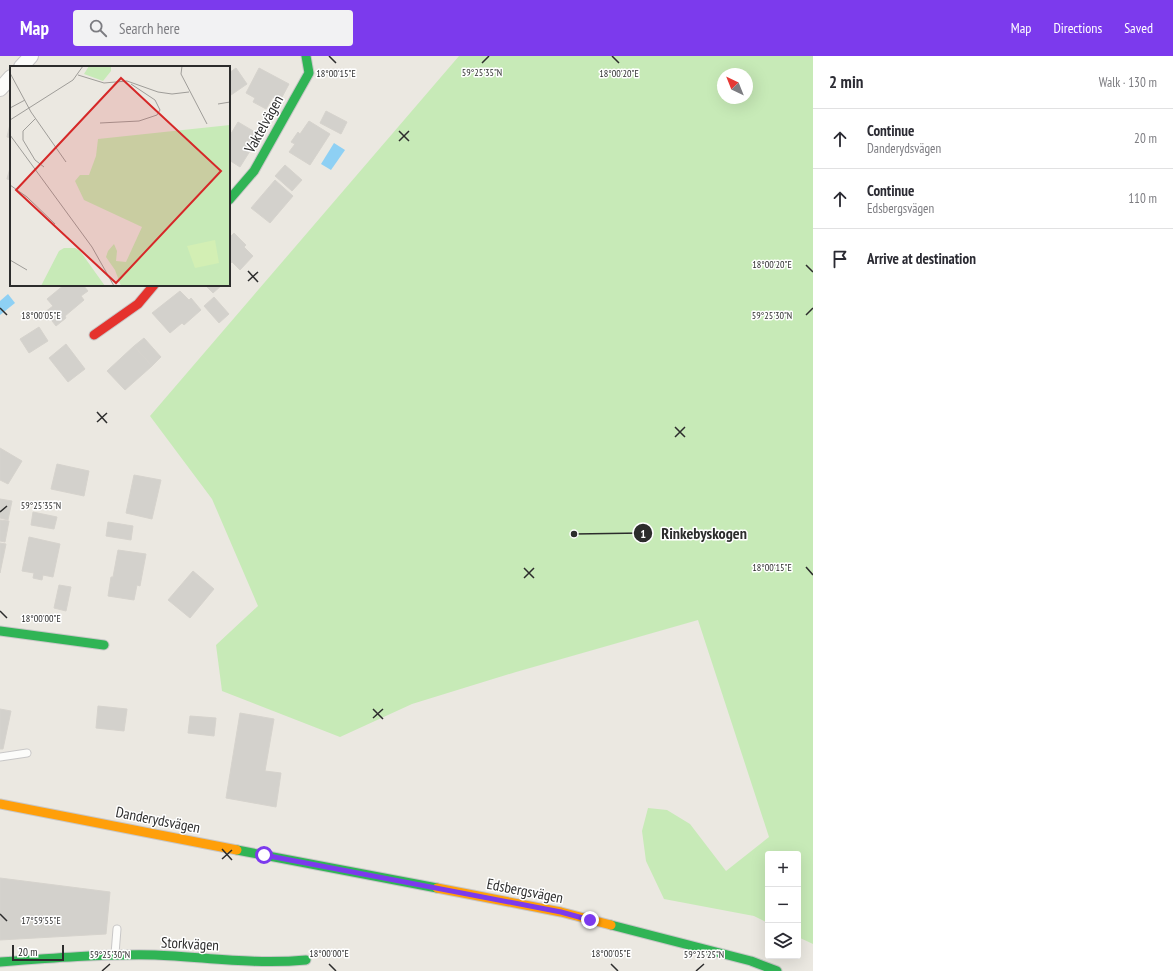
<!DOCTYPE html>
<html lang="en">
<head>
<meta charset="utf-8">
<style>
  :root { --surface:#fff; --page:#f2f2f3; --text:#2b2b33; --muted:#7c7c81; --line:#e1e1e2; --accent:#7c3aed }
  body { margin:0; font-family:"PT Sans Narrow",sans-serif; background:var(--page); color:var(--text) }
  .controls { position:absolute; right:12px; bottom:12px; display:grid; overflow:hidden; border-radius:4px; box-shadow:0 4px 16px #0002 }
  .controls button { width:36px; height:36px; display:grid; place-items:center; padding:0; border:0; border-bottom:1px solid var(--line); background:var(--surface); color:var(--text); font:20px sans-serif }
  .compass { position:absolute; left:717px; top:12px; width:36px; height:36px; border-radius:50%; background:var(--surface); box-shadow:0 4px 16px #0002; rotate:317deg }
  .scale { position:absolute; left:12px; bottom:10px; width:52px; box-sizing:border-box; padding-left:4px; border:2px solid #2c2c2c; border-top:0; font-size:11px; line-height:14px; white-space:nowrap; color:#2c2c2c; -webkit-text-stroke:3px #fff; paint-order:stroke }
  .stop { position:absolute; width:12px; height:12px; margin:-9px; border:3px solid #7c3aed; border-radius:50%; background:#fff }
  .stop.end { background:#7c3aed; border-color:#fff; box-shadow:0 1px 4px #0008 }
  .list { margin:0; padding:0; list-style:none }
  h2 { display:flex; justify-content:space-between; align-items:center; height:52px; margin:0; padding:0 16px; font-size:17px }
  h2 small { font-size:13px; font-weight:400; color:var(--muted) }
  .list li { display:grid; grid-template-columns:26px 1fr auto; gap:12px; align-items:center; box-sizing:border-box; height:60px; padding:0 16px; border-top:1px solid var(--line) }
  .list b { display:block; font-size:15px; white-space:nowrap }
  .list p { margin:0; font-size:13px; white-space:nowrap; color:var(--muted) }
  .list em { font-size:13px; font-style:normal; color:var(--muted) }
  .icon { flex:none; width:22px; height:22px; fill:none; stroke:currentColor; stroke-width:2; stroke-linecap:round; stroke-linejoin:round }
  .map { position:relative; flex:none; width:813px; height:915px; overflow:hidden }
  header { display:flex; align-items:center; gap:24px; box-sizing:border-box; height:56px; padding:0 20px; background:var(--accent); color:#fff }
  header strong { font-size:19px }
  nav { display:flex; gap:22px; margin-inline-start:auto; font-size:14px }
  .search { width:280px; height:36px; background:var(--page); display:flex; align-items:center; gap:10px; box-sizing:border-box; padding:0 14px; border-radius:4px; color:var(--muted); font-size:15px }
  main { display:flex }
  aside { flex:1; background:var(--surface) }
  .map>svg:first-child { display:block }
  .green { fill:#c7eab7; fill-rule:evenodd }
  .water { fill:#8ed0f4 }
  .building { fill:#d3d1cc; stroke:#d6d3cd }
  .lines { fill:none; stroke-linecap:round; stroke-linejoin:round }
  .lane-casing { stroke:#c8c7c7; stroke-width:9 }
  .street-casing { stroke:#c8c7c7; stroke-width:16 }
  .fast-casing { stroke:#c8c7c7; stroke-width:11 }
  .slow-casing { stroke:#c8c7c7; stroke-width:11 }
  .jam-casing { stroke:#c8c7c7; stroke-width:11 }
  .lane { stroke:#fcfcfa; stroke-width:7 }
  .street { stroke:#fcfcfa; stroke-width:14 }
  .fast { stroke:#30b455; stroke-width:9 }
  .slow { stroke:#ff9f0a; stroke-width:9 }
  .jam { stroke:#e5322d; stroke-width:9 }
  .route { stroke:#7c3aed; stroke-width:5 }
  .ticks { fill:none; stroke:#2c2c2c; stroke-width:1.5 }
  .labels { text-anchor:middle; stroke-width:3; stroke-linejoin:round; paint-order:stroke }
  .street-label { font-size:15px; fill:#2c2c2c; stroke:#fff }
  .inset-road { fill:none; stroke:#9f9d99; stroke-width:1 }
  .view { fill:#d62828; fill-opacity:0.15; stroke:#d62828; stroke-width:2 }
  .inset-edge { fill:none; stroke:#2c2c2c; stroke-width:2 }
  .ticks-label { font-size:10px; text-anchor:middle; fill:#2c2c2c; stroke:#fff; stroke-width:3; stroke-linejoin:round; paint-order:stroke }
  .leader { fill:none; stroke:#2c2c2c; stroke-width:1.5 }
  .callout-dot { fill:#2c2c2c; stroke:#fff; stroke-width:1.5 }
  .mark-label { font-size:12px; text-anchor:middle; font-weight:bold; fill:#fff }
  .callout-label { font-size:16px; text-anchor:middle; font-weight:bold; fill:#2c2c2c; stroke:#fff; stroke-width:3; stroke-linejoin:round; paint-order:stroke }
</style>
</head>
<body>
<header>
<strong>Map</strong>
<div class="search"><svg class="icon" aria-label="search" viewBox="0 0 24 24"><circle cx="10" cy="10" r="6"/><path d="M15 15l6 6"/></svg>Search here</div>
<nav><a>Map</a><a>Directions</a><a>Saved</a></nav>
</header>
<main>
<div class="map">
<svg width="813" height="915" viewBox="0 0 813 915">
  <rect width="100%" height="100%" fill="#ebe8e1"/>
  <path class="green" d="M459 0H813V888L798 881V798H768V867L754 860 664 843 646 805 642 775 648 752 667 754 690 768 726 815 769 781 698 564 516 616 412 648 340 681 222 635 216 589 258 550 212 443 150 360ZM723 18H747V42H723Z"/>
  <g class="water">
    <polygon points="334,87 345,94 331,114 321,108"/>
    <polygon points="8,238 15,247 0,259 0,245"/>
  </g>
  <g class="building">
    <polygon points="236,12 247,28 231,39 229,35 229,17"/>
    <polygon points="259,12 289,28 280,45 273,41 266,53 253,46 255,42 246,37"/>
    <polygon points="326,55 347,66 341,78 320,67"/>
    <polygon points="11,64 11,82 7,81"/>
    <polygon points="309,65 330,78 310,109 289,96 295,88 291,86 298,76 300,78"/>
    <polygon points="238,66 260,79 240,111 229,104 229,81"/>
    <polygon points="11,108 11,124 7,123"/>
    <polygon points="285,109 302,124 292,135 275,120"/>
    <polygon points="275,124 293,140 270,167 251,152"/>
    <polygon points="234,177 246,189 244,191 253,200 240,214 232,206 229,209 229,182"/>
    <polygon points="64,229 83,229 88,235 81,240 84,244 65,260 66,262 56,270 45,256 53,250 47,243"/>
    <polygon points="205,229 222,229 213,237"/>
    <polygon points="180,235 189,244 191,242 201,254 184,269 182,267 170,277 152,257"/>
    <polygon points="214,241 229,258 219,267 204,250"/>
    <polygon points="39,271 48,285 29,297 20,283"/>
    <polygon points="144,282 161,301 152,310 134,290"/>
    <polygon points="66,288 85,313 68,326 49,302"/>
    <polygon points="134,290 152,310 125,334 107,315"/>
    <polygon points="0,392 22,405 8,428 0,424"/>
    <polygon points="57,408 89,415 84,440 51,433"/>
    <polygon points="134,419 161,424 152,463 126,457"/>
    <polygon points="0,443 12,445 8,464 0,462"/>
    <polygon points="33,456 57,461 54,473 31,469"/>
    <polygon points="0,464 9,465 5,486 0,485"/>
    <polygon points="108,466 133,470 131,484 106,480"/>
    <polygon points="29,481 60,488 53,521 43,519 42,524 33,522 34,517 22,515"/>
    <polygon points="0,487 6,488 0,517"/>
    <polygon points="118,494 146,498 140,530 137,529 134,544 108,540 111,521 113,521"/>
    <polygon points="193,515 214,533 190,562 168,544"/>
    <polygon points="59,529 71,531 66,555 54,552"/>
    <polygon points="98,650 127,653 124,675 96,672"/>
    <polygon points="0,653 11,655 3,693 0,693"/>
    <polygon points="240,657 274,663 265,715 281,717 276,751 226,742"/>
    <polygon points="190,660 216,662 214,680 188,677"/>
    <polygon points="0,822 110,836 106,878 0,884"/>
  </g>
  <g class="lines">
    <g class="lane-casing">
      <g id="lane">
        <polyline points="0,701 27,697"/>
        <polyline points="115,898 117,873"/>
      </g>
    </g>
    <g class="street-casing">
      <g id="street">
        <polyline points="21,11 31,0"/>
        <polyline points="0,33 11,21"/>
      </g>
    </g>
    <g class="fast-casing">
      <g id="fast">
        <polyline points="229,144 254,115 309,17 306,0"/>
        <polyline points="0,575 104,589"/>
        <polyline points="237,794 437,832"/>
        <polyline points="611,869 751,905 777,915"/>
        <path d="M0 906C51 902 103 898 155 899 205 901 255 909 306 904"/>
      </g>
    </g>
    <g class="slow-casing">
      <g id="slow">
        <polyline points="0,748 237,794"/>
        <polyline points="437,832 561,856 611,869"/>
      </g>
    </g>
    <g class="jam-casing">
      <polyline id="jam" points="94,279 138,248 154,229"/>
    </g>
    <use href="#lane" class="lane"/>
    <use href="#street" class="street"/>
    <use href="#fast" class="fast"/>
    <use href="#slow" class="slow"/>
    <use href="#jam" class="jam"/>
  </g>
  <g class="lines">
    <polyline class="route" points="264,799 561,856 590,864"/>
  </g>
  <path class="ticks" d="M329 0 336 7M612 0 619 7M482 7 489 0M399 75 409 85M399 85 409 75M806 209 813 216M248 215 258 226M248 225 258 216M0 252 7 259M806 259 813 252M97 356 107 367M97 366 107 357M675 371 685 381M675 381 685 371M0 456 7 450M806 511 813 519M524 512 534 522M524 522 534 512M0 555 7 562M373 653 383 663M373 662 383 653M222 793 232 804M222 803 232 794M0 858 7 865M329 908 336 915M611 908 618 915M102 915 110 908M696 915 704 908"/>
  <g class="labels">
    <g class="street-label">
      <text transform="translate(264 68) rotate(-61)" y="5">Vaktelvägen</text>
      <text transform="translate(158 764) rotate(11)" y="5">Danderydsvägen</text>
      <text transform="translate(525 835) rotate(11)" y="5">Edsbergsvägen</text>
      <text transform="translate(190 888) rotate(3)" y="5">Storkvägen</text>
    </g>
  </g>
  <g transform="translate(10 10)">
    <rect width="220" height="220" fill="#ebe8e1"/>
    <path d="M79 0H101V5L93 15 74 8ZM220 59V220H111L105 204 96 191 98 185 104 178 107 185 106 195 116 196 132 161 74 134 65 115 70 109H79L86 90 88 73ZM54 182H65L70 185 95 220H31L49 185Z" fill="#c7eab7"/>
    <path d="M205 174 209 197 185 202 177 180Z" fill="#d3efb4"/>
    <path class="inset-road" d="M172 0 171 8 197 58M0 7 21 46 56 96M68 9 94 17 117 15 148 26 162 28 179 26M208 38 220 36M0 42 15 34M25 53 13 65V74L25 94 34 101M0 54 63 14 73 0M90 57 129 55 147 49 150 44 145 34 121 18M0 69 82 181 104 220M0 119 17 131 45 158M0 194 17 204"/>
    <path class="view" d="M111 12 211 105 106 217 6 124Z"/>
    <rect width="220" height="220" class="inset-edge"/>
  </g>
  <g class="ticks-label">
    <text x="482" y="20">59°25'35"N</text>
    <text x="336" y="21">18°00'15"E</text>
    <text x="619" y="21">18°00'20"E</text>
    <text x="772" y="212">18°00'20"E</text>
    <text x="772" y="263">59°25'30"N</text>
    <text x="41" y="263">18°00'05"E</text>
    <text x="41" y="453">59°25'35"N</text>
    <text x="772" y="515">18°00'15"E</text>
    <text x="41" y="566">18°00'00"E</text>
    <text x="41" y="868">17°59'55"E</text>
    <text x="329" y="901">18°00'00"E</text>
    <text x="611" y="901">18°00'05"E</text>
    <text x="110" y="902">59°25'30"N</text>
    <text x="704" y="902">59°25'25"N</text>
  </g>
  <path class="leader" d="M574 478L643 477"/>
  <g class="callout-dot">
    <circle cx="574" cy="478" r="4"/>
    <circle cx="643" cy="477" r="10"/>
  </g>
  <g class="mark-label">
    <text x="643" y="482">1</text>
  </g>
  <g class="callout-label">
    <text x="704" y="483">Rinkebyskogen</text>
  </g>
</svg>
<div class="controls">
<button>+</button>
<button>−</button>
<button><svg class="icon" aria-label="layers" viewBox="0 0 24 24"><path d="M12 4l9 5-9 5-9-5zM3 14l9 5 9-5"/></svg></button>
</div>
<svg class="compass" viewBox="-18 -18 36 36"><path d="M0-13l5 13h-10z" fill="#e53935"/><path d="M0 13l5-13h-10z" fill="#7c7c81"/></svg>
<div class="scale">20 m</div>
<div class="stop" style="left:264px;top:799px"></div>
<div class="stop end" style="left:590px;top:864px"></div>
</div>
<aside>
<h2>2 min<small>Walk · 130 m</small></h2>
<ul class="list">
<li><svg class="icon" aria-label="ahead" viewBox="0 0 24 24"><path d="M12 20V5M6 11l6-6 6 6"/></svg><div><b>Continue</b><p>Danderydsvägen</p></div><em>20 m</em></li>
<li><svg class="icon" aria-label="ahead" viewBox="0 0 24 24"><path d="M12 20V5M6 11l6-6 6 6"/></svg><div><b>Continue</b><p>Edsbergsvägen</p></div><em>110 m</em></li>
<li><svg class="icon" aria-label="arrive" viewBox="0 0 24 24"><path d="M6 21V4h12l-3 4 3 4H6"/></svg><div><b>Arrive at destination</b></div></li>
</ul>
</aside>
</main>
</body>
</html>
